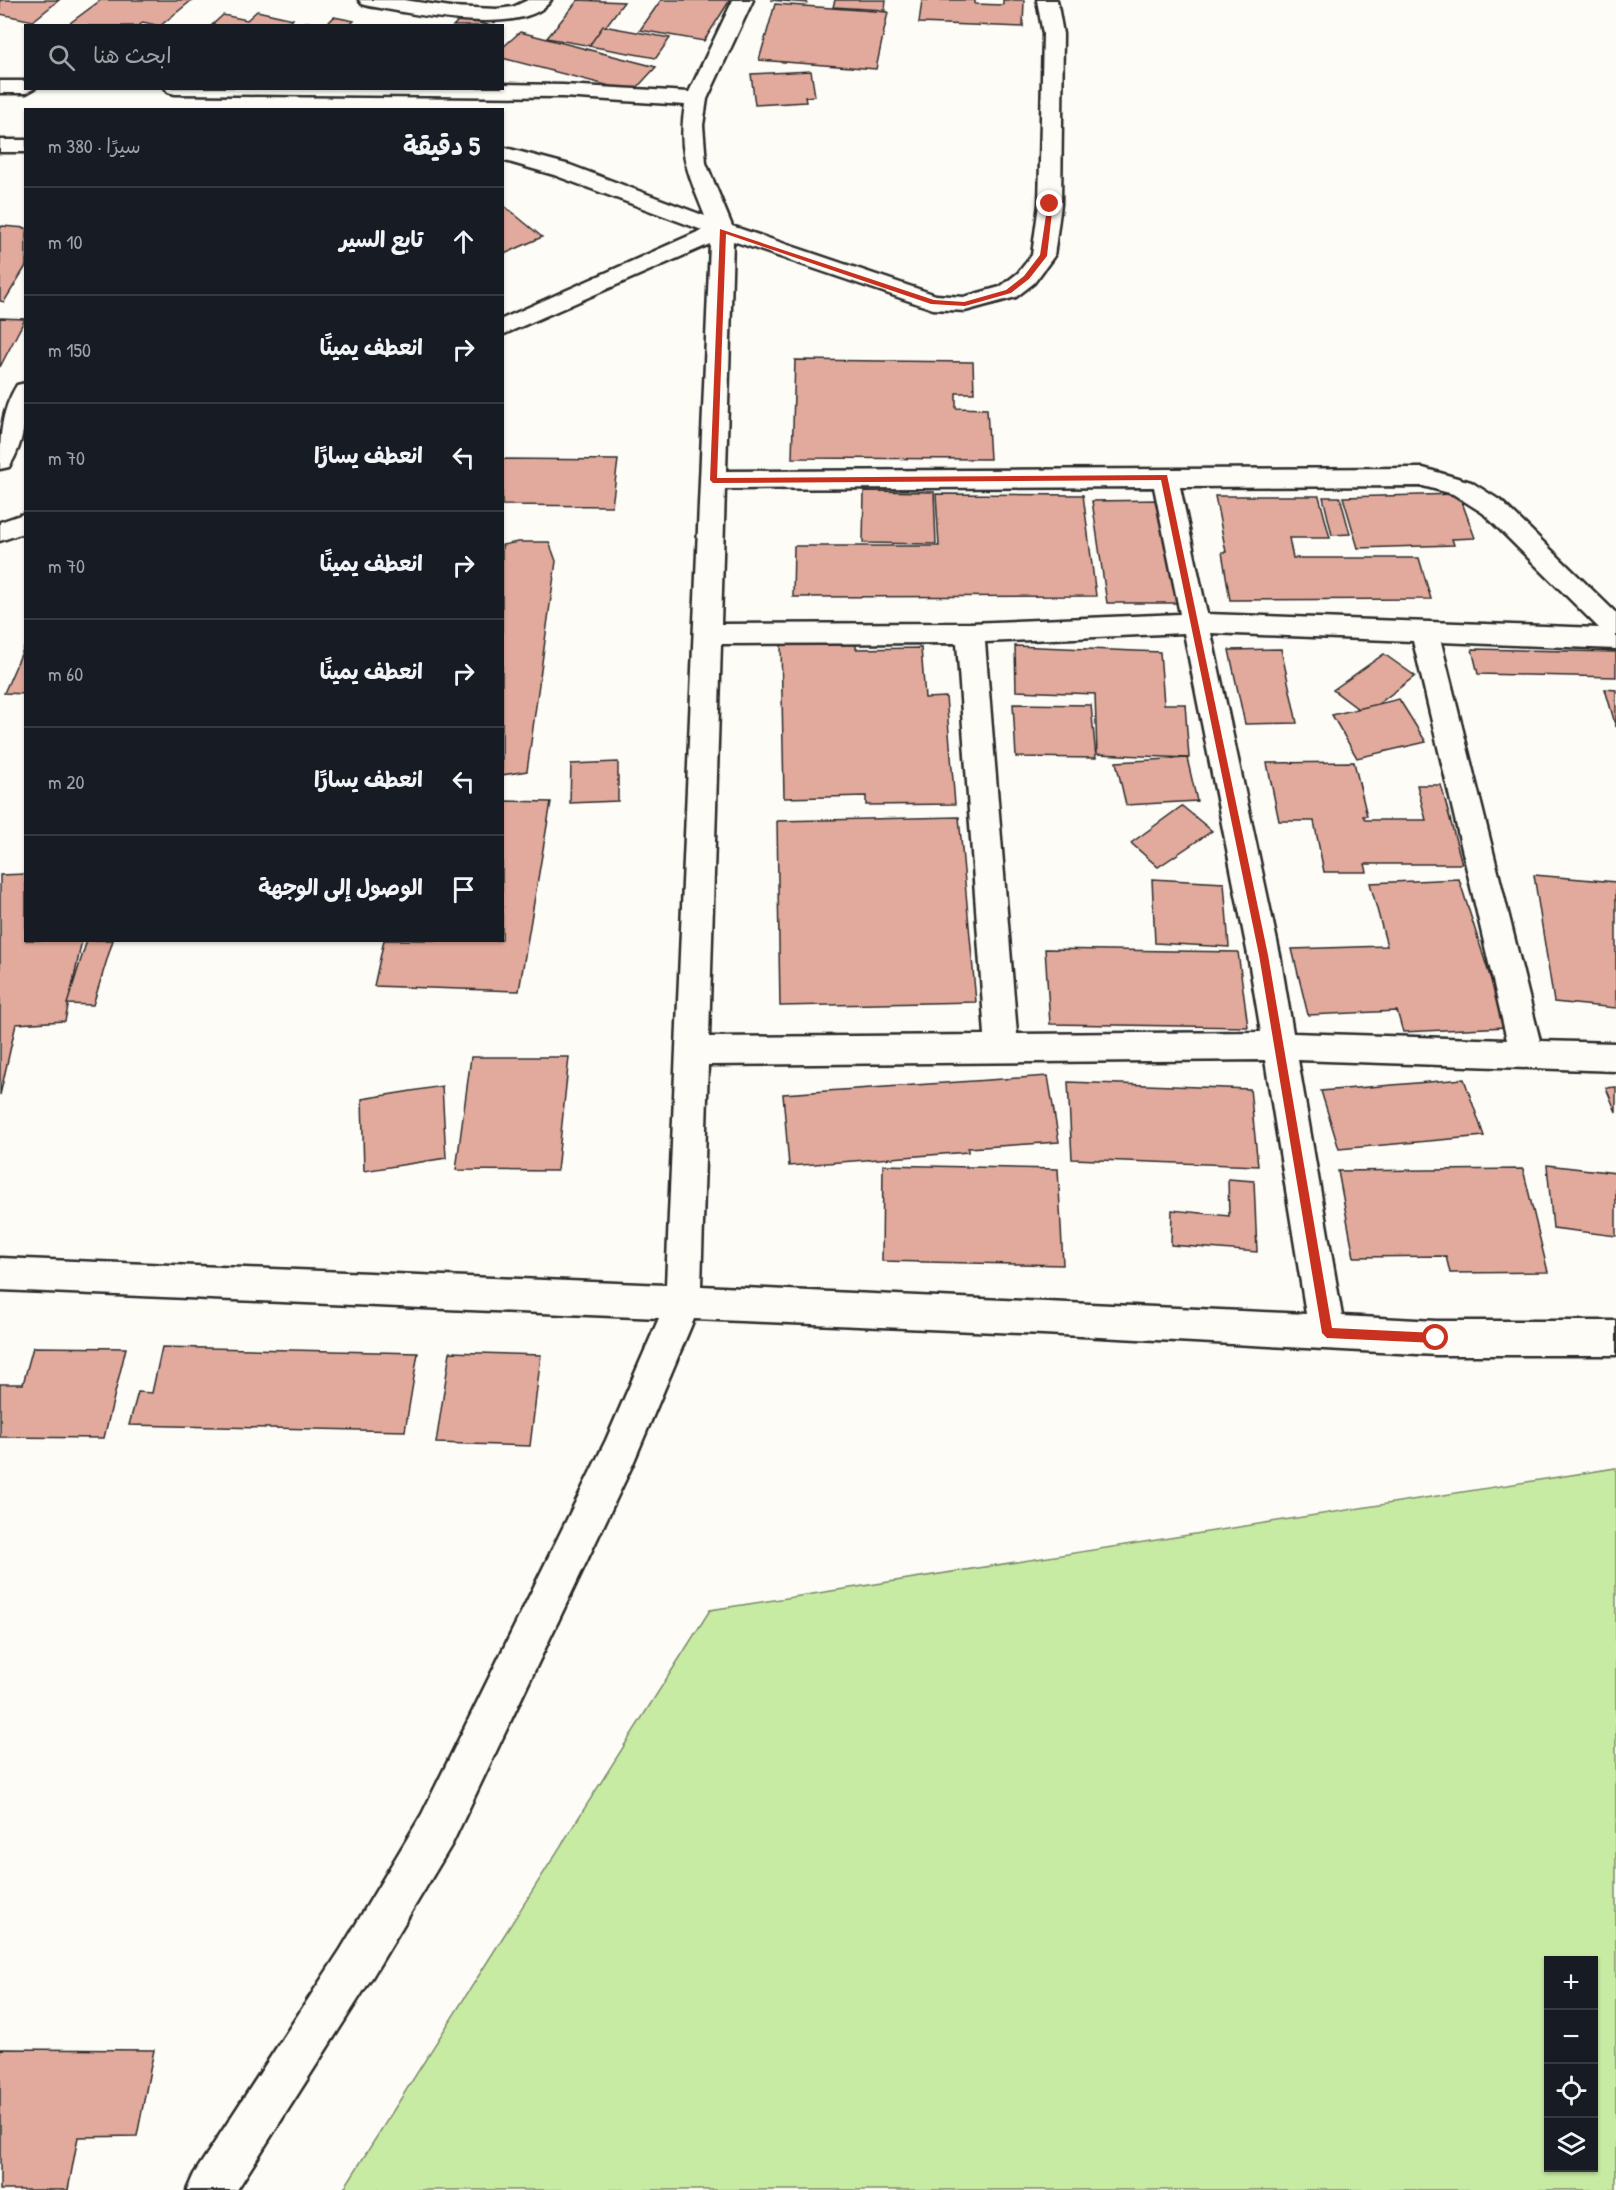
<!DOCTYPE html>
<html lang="ar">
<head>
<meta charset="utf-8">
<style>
  :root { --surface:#171b24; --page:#20242c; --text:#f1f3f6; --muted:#9ea1a6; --line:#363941 }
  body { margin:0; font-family:"Patrick Hand","Playpen Sans Arabic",sans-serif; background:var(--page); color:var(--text); direction:rtl }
  .controls { position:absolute; right:18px; bottom:18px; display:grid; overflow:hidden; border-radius:0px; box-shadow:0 2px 4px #0004 }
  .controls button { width:54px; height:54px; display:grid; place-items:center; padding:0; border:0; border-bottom:2px solid var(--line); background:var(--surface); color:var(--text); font:30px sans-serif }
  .stop { position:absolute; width:18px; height:18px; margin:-14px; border:4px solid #c8321e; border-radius:50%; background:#fff }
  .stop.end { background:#c8321e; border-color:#fff; box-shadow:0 2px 6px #0008 }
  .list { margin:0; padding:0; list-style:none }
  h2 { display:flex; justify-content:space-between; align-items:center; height:78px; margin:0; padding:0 24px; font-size:26px }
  h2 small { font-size:20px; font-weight:400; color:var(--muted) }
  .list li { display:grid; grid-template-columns:39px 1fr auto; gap:18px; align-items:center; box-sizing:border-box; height:108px; padding:0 24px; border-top:2px solid var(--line) }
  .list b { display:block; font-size:22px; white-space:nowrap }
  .list em { font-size:20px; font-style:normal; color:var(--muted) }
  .icon { flex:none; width:33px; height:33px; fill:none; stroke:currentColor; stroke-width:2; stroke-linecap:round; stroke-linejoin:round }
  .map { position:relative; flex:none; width:1616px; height:2190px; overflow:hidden; direction:ltr }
  .search { position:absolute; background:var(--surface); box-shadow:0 2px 4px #0004; left:24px; top:24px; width:480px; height:66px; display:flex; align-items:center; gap:15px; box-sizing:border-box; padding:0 21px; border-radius:0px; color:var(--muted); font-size:22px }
  .panel { position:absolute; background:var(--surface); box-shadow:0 2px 4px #0004; left:24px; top:108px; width:480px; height:834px; border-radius:0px; direction:rtl }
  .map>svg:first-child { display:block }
  .green { fill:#c8eba4; stroke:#7a8b68; stroke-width:1.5; fill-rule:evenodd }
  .building { fill:#e2aa9c; stroke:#2b2b2b; stroke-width:1.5 }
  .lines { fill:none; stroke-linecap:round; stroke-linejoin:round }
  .minor-casing { stroke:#2b2b2b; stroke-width:5 }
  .minor { fill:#fdfcf7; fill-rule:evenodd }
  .route { fill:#c8321e }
</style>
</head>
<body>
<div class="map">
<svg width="1616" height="2190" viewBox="0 0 1616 2190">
  <rect width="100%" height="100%" fill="#fdfcf7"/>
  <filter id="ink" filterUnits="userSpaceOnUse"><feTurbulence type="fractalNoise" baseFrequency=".0167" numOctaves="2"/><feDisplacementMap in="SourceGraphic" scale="12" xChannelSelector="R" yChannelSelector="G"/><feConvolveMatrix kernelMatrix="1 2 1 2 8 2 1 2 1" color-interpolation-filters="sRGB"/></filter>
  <g filter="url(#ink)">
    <path class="green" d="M1616 1468V2190H343L710 1610ZM1548 1960H1594V2168H1548Z"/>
    <g class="building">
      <polygon points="0,0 59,0 33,21 0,14"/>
      <polygon points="101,0 192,0 160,26 143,22 139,26 66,26"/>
      <polygon points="578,0 624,2 591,46 547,38"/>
      <polygon points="661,0 730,0 704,41 640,30"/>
      <polygon points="770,0 808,0 807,3"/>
      <polygon points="835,0 886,0 885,10 833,7"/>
      <polygon points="922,0 975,0 975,4 1003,5 1003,0 1024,0 1023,27 919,23"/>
      <polygon points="775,4 888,12 876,69 759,60"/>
      <polygon points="257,11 293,19 287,26 211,26 223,15 247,20"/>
      <polygon points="334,17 354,21 349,26 303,26 306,22 326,25"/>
      <polygon points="461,18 491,26 453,26"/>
      <polygon points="603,26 670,38 656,58 589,46"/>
      <polygon points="520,32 656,67 633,92 502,58 502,48"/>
      <polygon points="811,71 815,96 805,97 806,102 755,105 751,74"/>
      <polygon points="502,204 542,237 502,255"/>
      <polygon points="2,226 26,228 26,266 4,302 0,301 0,229"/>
      <polygon points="0,318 25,319 0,367"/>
      <polygon points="795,360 973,362 974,393 956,393 956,408 987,409 990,459 792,458"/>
      <polygon points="502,459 618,460 612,506 502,505"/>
      <polygon points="864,491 934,492 936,544 863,543"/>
      <polygon points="936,494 1083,495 1096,596 793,597 794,546 939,546"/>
      <polygon points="1459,494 1475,538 1452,539 1454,545 1358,548 1343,497"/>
      <polygon points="1215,496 1319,496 1330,538 1289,538 1293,558 1419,558 1431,599 1230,600 1222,552 1226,552"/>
      <polygon points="1323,497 1340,497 1350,534 1332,535"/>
      <polygon points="1161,500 1178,603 1107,603 1092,501"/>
      <polygon points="518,542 549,542 556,561 527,771 502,775 502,545"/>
      <polygon points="26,643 26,694 4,693"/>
      <polygon points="856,643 856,649 921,648 925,698 946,697 955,804 866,805 866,796 784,798 781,644"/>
      <polygon points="1015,646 1160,652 1164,704 1185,704 1189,758 1097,754 1095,694 1016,691"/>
      <polygon points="1281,649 1297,723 1245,724 1229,650"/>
      <polygon points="1472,649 1616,652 1616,677 1478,674"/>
      <polygon points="1384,654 1415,676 1365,714 1333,690"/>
      <polygon points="1605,689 1616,690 1616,727"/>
      <polygon points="1399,699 1426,742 1357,758 1332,715"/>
      <polygon points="1013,704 1091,705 1096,758 1016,757"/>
      <polygon points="1187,758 1197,801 1126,805 1116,762"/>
      <polygon points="618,762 618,801 570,803 571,764"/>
      <polygon points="1354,762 1367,816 1363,816 1365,820 1426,820 1417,785 1441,785 1462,864 1365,864 1367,872 1324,872 1314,821 1279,821 1267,763"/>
      <polygon points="502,801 551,802 519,991 374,986 384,940 502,940"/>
      <polygon points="1182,806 1212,831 1158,867 1131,843"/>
      <polygon points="959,817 976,1002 780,1006 777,821"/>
      <polygon points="26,874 26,940 82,940 65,1021 16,1024 0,1095 0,875"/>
      <polygon points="1534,875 1616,882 1616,1008 1554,1002"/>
      <polygon points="1152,879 1224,883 1229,947 1155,943"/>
      <polygon points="1459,879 1506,1027 1403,1032 1397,1011 1308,1015 1292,949 1387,946 1370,883"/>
      <polygon points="87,940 113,940 93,1005 67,1004"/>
      <polygon points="1045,949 1238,952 1248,1027 1050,1024"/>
      <polygon points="471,1057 569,1057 557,1171 456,1170"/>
      <polygon points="1048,1076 1059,1142 968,1148 968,1152 789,1166 783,1094"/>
      <polygon points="1464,1079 1484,1136 1339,1149 1321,1091"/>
      <polygon points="1068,1082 1250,1089 1258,1166 1072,1159"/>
      <polygon points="442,1086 446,1158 364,1171 362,1099"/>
      <polygon points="1616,1087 1616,1112 1606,1088"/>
      <polygon points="883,1165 1058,1169 1063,1265 882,1261"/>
      <polygon points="1547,1165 1616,1173 1616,1236 1553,1228"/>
      <polygon points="1523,1169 1548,1272 1450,1273 1446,1256 1354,1257 1338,1171"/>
      <polygon points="1228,1179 1254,1181 1257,1252 1171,1245 1172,1210 1229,1216"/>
      <polygon points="33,1347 126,1348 104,1438 0,1437 0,1384 23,1384"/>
      <polygon points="162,1347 418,1353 405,1431 129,1425 138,1392 152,1393"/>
      <polygon points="450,1352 541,1355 530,1446 436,1443"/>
      <polygon points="0,2049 154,2050 137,2136 78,2137 68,2190 0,2190"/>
    </g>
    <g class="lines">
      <g class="minor-casing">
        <g id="minor">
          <path d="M359 0H404L451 7 497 9 513 7 528 0H551C524 39 409 13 369 6L362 4Z"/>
          <path d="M733 0H753L707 99 703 125 706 163 732 226 936 295 964 297 1000 287 1018 273 1032 255 1039 204 1043 34 1037 0H1057L1063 34 1061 204 1054 256 1034 283 1016 297 965 311 933 309 733 241 726 471 1423 468 1471 482 1501 501 1616 613V649L1441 642 1540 1041 1616 1043V1071L1298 1060 1342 1316 1436 1321H1616V1355H1436L1043 1334 694 1319 632 1466 452 1844 371 1979 237 2190H187L194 2174 341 1949 422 1814 606 1440 659 1318 0 1290V1258L666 1285 710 244 502 335V319L702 230 554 175 502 160V147L570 165 705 216C688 173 677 152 685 105L563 97 175 94 168 92 165 88H502V84L563 85 689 92ZM1423 486 1453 494 1483 513 1599 628 1207 614 1180 487ZM1154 487 1180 614 970 623 721 624 725 489ZM1184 633 1248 955 1261 1032 1017 1034 985 642ZM1211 633 1413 641 1507 1040 1293 1033 1280 955ZM957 643 985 1035 709 1037 721 644ZM1265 1060 1306 1314 701 1286 708 1065Z"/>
          <polygon points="0,81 26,81 26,88 35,88 26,93 0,93"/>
          <rect x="0" y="140" width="26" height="12"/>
          <path d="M26 383C26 414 26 440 9 467L0 469C0 439 0 412 17 385Z"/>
          <polygon points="26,513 26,532 0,541 0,522"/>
        </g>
      </g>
      <use href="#minor" class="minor"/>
    </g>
  </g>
  <polygon class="route" points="1048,202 1053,204 1047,256 1029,279 1011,293 965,306 931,304 726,234 717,478 1167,475 1268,955 1332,1328 1436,1333 1441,1338 1436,1343 1327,1338 1322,1333 1259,955 1161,480 713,483 710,480 720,229 934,300 964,302 1006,290 1024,276 1040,255"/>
</svg>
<div class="controls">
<button>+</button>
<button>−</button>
<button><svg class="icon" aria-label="locate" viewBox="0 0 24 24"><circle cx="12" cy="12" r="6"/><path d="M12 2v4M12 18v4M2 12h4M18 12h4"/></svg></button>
<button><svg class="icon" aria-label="layers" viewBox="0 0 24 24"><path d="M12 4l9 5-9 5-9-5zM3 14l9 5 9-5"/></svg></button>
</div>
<div class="stop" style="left:1436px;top:1338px"></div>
<div class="stop end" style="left:1050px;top:204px"></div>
<div class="search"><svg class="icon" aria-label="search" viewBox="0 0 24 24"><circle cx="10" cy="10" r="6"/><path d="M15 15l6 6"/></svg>ابحث هنا</div>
<section class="panel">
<h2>5 دقيقة<small>سيرًا · 380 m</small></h2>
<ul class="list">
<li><svg class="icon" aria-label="ahead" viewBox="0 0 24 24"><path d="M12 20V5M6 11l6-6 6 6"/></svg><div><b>تابع السير</b></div><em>10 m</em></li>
<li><svg class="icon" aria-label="right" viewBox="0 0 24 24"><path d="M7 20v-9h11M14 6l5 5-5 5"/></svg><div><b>انعطف يمينًا</b></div><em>150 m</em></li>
<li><svg class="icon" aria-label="left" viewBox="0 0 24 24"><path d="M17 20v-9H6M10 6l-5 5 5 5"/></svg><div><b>انعطف يسارًا</b></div><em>70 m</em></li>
<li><svg class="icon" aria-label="right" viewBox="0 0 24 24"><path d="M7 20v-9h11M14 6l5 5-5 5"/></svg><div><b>انعطف يمينًا</b></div><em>70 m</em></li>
<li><svg class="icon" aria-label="right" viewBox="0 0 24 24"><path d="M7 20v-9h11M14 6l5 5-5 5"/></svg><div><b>انعطف يمينًا</b></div><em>60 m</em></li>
<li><svg class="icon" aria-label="left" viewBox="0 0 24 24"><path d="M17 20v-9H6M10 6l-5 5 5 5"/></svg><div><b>انعطف يسارًا</b></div><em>20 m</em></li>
<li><svg class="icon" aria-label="arrive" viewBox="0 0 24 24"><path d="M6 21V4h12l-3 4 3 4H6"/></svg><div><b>الوصول إلى الوجهة</b></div></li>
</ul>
</section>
</div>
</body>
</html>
